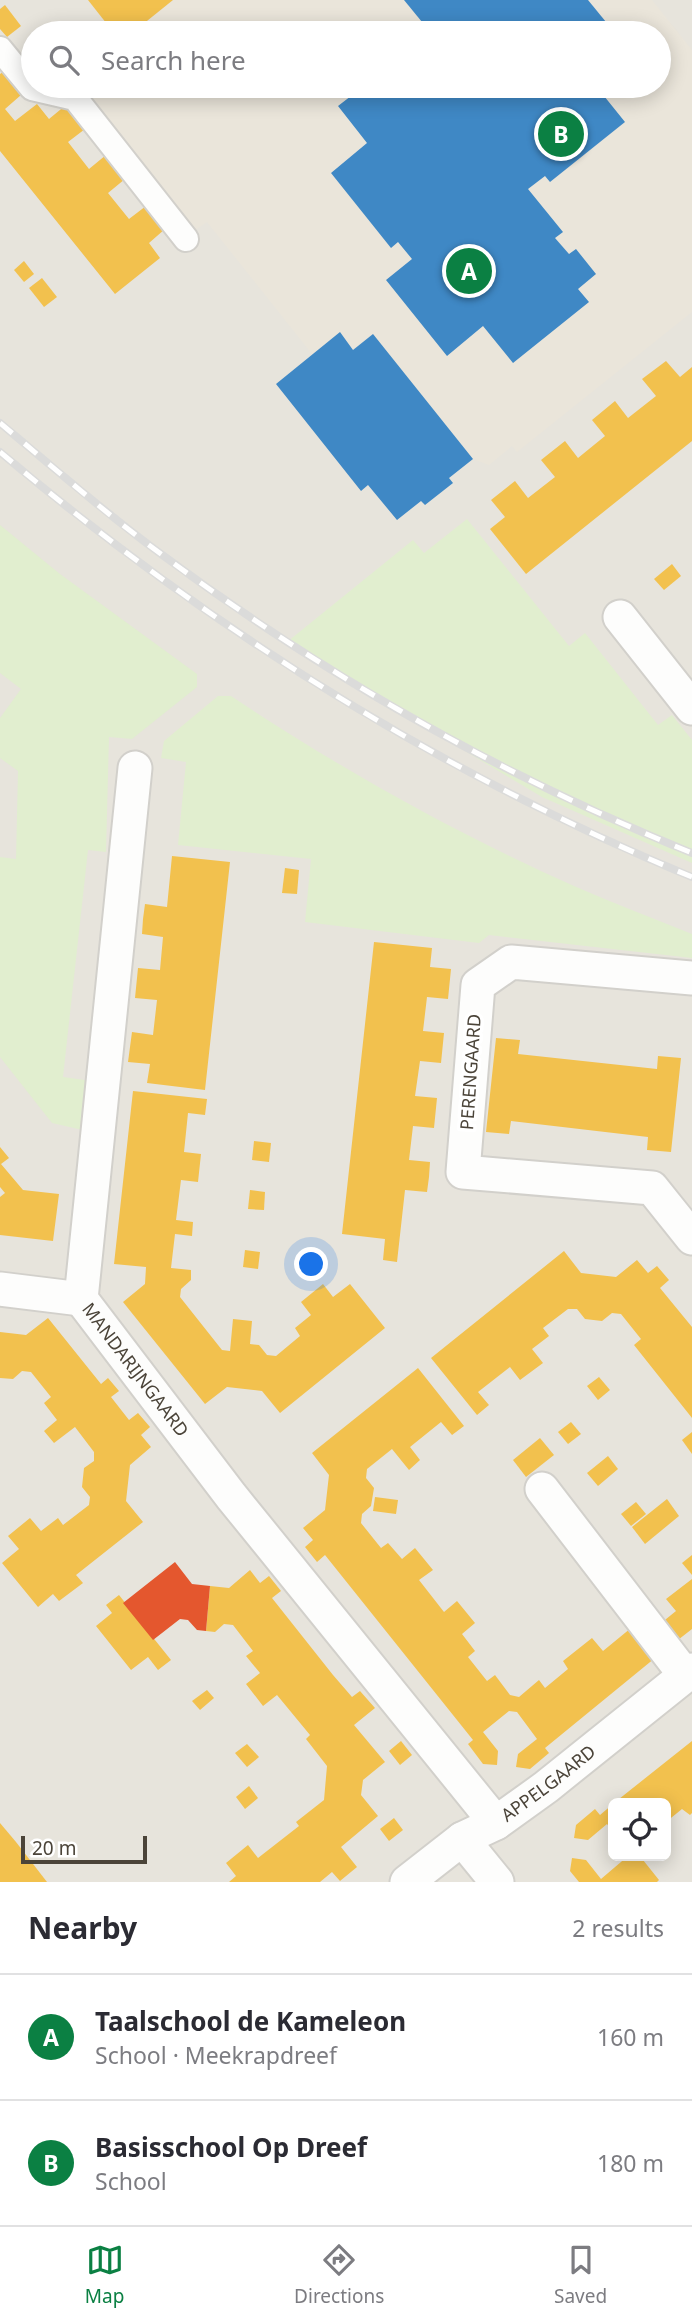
<!DOCTYPE html>
<html lang="en">
<head>
<meta charset="utf-8">
<style>
  :root { --surface:#fff; --page:#f2f2f3; --text:#2b2b33; --muted:#7c7c81; --line:#e1e1e2; --accent:#0b8043 }
  body { margin:0; font-family:"Noto Sans",sans-serif; background:var(--page); color:var(--text) }
  .controls { position:absolute; right:21px; bottom:21px; display:grid; overflow:hidden; border-radius:10px; box-shadow:0 4px 18px #0003 }
  .controls button { width:63px; height:63px; display:grid; place-items:center; padding:0; border:0; border-bottom:2px solid var(--line); background:var(--surface); color:var(--text); font:35px sans-serif }
  .scale { position:absolute; left:21px; bottom:18px; width:126px; box-sizing:border-box; padding-left:7px; border:4px solid #4b4439; border-top:0; font-size:19px; line-height:24px; white-space:nowrap; color:#4b4439; -webkit-text-stroke:5px #fff; paint-order:stroke }
  .you { position:absolute; left:312px; top:1265px; width:24px; height:24px; margin:-18px; border:5px solid #fff; border-radius:50%; background:#1a73e8; box-shadow:0 0 0 10px #1a73e833 }
  .badge { display:grid; place-items:center; width:46px; height:46px; border-radius:50%; background:var(--accent); color:#fff; font-size:23px; font-weight:700 }
  .pin { position:absolute; translate:-50% -50%; border:4px solid #fff; box-shadow:0 2px 7px #0006 }
  .list { margin:0; padding:0; list-style:none }
  h2 { display:flex; justify-content:space-between; align-items:center; height:91px; margin:0; padding:0 28px; font-size:30px }
  h2 small { font-size:23px; font-weight:400; color:var(--muted) }
  .list li { display:grid; grid-template-columns:46px 1fr auto; gap:21px; align-items:center; box-sizing:border-box; height:126px; padding:0 28px; border-top:2px solid var(--line) }
  .list b { display:block; font-size:26px; white-space:nowrap }
  .list p { margin:0; font-size:23px; white-space:nowrap; color:var(--muted) }
  .list em { font-size:23px; font-style:normal; color:var(--muted) }
  .icon { flex:none; width:38px; height:38px; fill:none; stroke:currentColor; stroke-width:2; stroke-linecap:round; stroke-linejoin:round }
  .map { position:relative; flex:none; width:692px; height:1882px; overflow:hidden }
  .search { position:absolute; background:var(--surface); box-shadow:0 4px 18px #0003; left:21px; right:21px; top:21px; height:77px; display:flex; align-items:center; gap:18px; box-sizing:border-box; padding:0 24px; border-radius:38px; color:var(--muted); font-size:26px }
  .sheet { height:343px; background:var(--surface) }
  nav { display:flex; justify-content:space-around; align-items:center; box-sizing:border-box; height:98px; border-top:2px solid var(--line); background:var(--surface); font-size:19px; color:var(--muted) }
  nav a { display:grid; justify-items:center; gap:4px }
  nav .on { color:var(--accent) }
  .map>svg:first-child { display:block }
  .residential { fill:#e7e4dc; fill-rule:evenodd }
  .education { fill:#eae5da }
  .green { fill:#e1eecf }
  .homes { fill:#f2c14e }
  .shops { fill:#e4572e }
  .schools { fill:#3f88c5 }
  .lines { fill:none; stroke-linecap:round; stroke-linejoin:round }
  .pedestrian-casing { stroke:#d2d0cb; stroke-width:28 }
  .minor-casing { stroke:#d2d0cb; stroke-width:37 }
  .pedestrian { stroke:#fdfdfc; stroke-width:24 }
  .minor { stroke:#fdfdfc; stroke-width:33 }
  .rail-casing { stroke:#dbdbda; stroke-width:8 }
  .rail { stroke:#fff; stroke-width:5; stroke-dasharray:16; stroke-linecap:butt }
  .labels { text-anchor:middle; stroke-width:7; stroke-linejoin:round; paint-order:stroke }
  .street-label { font-size:18px; fill:#4b4439; stroke:#fff }
</style>
</head>
<body>
<div class="map">
<svg width="692" height="1882" viewBox="0 0 692 1882">
  <rect width="100%" height="100%" fill="#f4f2ee"/>
  <path class="residential" d="M0 0H692V1882H0ZM33 33H659V86H33ZM613 1803H666V1856H613Z"/>
  <polygon class="education" points="173,0 652,0 692,50 692,312 517,452 512,446 489,465 473,459 373,334 353,350 339,333 312,354 207,222 195,230 80,86 659,86 659,33 132,33"/>
  <g class="green">
    <polygon points="467,519 569,646 585,633 658,725 672,715 692,740 692,863 542,797 354,685 287,642 413,540 424,553"/>
    <polygon points="0,525 60,574 197,674 197,687 132,739 109,737 106,852 88,850 63,1077 92,1081 87,1131 52,1123 0,1057 0,857 16,859 18,771 0,758 0,718 21,689 0,673"/>
    <path d="M218 696H231C339 768 455 833 574 886 613 903 653 918 692 934V958L489 935 479 943 305 922 311 859 178 845 186 762 161 758 164 741Z"/>
  </g>
  <g class="homes">
    <polygon points="88,0 173,0 132,33 114,33"/>
    <polygon points="5,5 21,26 7,37 0,29 0,9"/>
    <polygon points="33,47 33,70 21,56"/>
    <polygon points="3,72 21,95 5,109 15,121 37,104 49,119 66,105 85,129 68,142 89,169 106,155 125,179 108,193 129,219 146,206 165,229 149,243 160,258 115,294 0,151 0,74"/>
    <polygon points="24,261 34,274 24,282 14,270"/>
    <polygon points="42,278 57,297 44,307 29,288"/>
    <polygon points="666,361 680,377 692,367 692,441 526,574 490,529 505,517 491,500 515,481 528,498 555,477 541,460 565,441 578,458 605,436 592,420 615,401 628,418 656,396 642,379"/>
    <polygon points="672,564 681,576 664,590 654,579"/>
    <polygon points="172,856 230,862 205,1090 147,1083 150,1064 128,1062 132,1032 153,1035 157,1000 135,998 138,968 160,970 163,937 142,934 143,919 145,904 167,907"/>
    <polygon points="285,868 299,870 297,894 282,893"/>
    <polygon points="374,942 432,948 430,967 451,969 448,999 427,997 423,1031 444,1033 441,1063 420,1061 415,1096 437,1098 434,1128 413,1126 409,1160 430,1162 429,1177 427,1192 405,1190 397,1262 383,1260 385,1239 342,1234"/>
    <polygon points="496,1038 520,1040 518,1054 657,1069 658,1056 681,1058 671,1152 647,1150 648,1137 511,1121 509,1134 486,1132"/>
    <polygon points="133,1091 207,1099 205,1115 188,1113 184,1152 201,1154 198,1182 181,1180 176,1220 193,1222 192,1236 175,1234 171,1268 191,1270 191,1280 181,1289 180,1297 222,1350 230,1351 233,1319 252,1321 250,1344 259,1345 267,1355 276,1356 300,1336 295,1328 311,1315 301,1302 323,1284 333,1297 350,1284 385,1328 280,1413 262,1391 227,1387 205,1404 123,1302 145,1284 146,1267 114,1264"/>
    <polygon points="254,1141 271,1143 269,1162 252,1160"/>
    <polygon points="0,1147 9,1158 1,1164 23,1190 59,1194 53,1241 0,1235 0,1197 5,1193 0,1187"/>
    <polygon points="250,1190 265,1192 264,1210 248,1209"/>
    <polygon points="245,1250 260,1252 258,1269 243,1267"/>
    <polygon points="564,1251 581,1273 616,1277 637,1260 648,1273 657,1266 669,1280 660,1288 692,1327 692,1418 634,1345 641,1339 621,1314 612,1313 602,1321 585,1319 577,1309 568,1309 543,1328 549,1336 532,1349 543,1363 520,1380 510,1367 478,1392 489,1405 477,1415 431,1358"/>
    <polygon points="48,1318 101,1384 108,1378 119,1391 111,1397 129,1420 138,1413 150,1427 141,1435 151,1447 130,1465 126,1501 143,1522 76,1575 83,1583 59,1601 53,1594 38,1607 2,1563 19,1549 8,1536 30,1518 41,1531 58,1518 63,1525 89,1505 90,1497 82,1487 84,1468 94,1461 94,1452 75,1427 54,1443 44,1431 57,1420 44,1403 51,1397 31,1372 22,1371 13,1379 0,1378 0,1332 26,1335"/>
    <polygon points="418,1368 464,1426 452,1435 441,1422 410,1447 420,1460 409,1470 392,1449 367,1469 366,1478 374,1488 371,1506 362,1514 361,1523 381,1548 388,1543 402,1559 415,1548 433,1570 419,1580 444,1612 457,1601 475,1623 462,1634 475,1651 468,1657 487,1681 495,1675 510,1695 519,1697 539,1680 545,1688 568,1669 563,1661 592,1638 603,1651 631,1628 655,1658 545,1748 549,1753 530,1769 516,1767 518,1754 537,1739 517,1712 509,1711 483,1732 498,1751 497,1765 483,1764 468,1744 473,1740 325,1555 317,1562 305,1547 313,1540 303,1528 325,1510 329,1475 312,1453"/>
    <polygon points="599,1377 610,1390 598,1400 587,1386"/>
    <polygon points="571,1422 581,1434 568,1444 558,1432"/>
    <polygon points="692,1432 692,1454 682,1440"/>
    <polygon points="540,1438 554,1455 526,1477 513,1460"/>
    <polygon points="608,1456 618,1469 598,1486 587,1473"/>
    <polygon points="375,1497 398,1500 396,1514 373,1511"/>
    <polygon points="667,1499 679,1516 645,1544 632,1527"/>
    <polygon points="636,1502 646,1514 631,1526 621,1514"/>
    <polygon points="692,1555 692,1575 682,1563"/>
    <polygon points="250,1570 260,1583 269,1576 281,1591 272,1598 333,1675 352,1697 360,1691 375,1708 354,1725 385,1762 363,1780 361,1795 378,1816 341,1847 357,1867 340,1881 332,1872 320,1882 229,1882 236,1876 226,1863 248,1845 258,1858 299,1826 296,1822 324,1800 327,1766 306,1739 310,1735 277,1695 263,1706 246,1684 260,1673 246,1656 253,1651 233,1625 224,1624 215,1632 206,1631 210,1586 229,1588"/>
    <polygon points="692,1579 692,1629 674,1643 660,1624 676,1611 666,1599"/>
    <polygon points="119,1595 171,1660 158,1670 148,1657 131,1670 96,1626 112,1613 106,1605"/>
    <polygon points="207,1690 214,1698 200,1710 192,1701"/>
    <polygon points="401,1741 412,1755 400,1765 389,1751"/>
    <polygon points="692,1741 692,1813 690,1815 682,1809 666,1822 666,1803 614,1803"/>
    <polygon points="247,1744 259,1757 247,1767 235,1753"/>
    <polygon points="249,1786 258,1798 245,1809 236,1797"/>
    <polygon points="613,1804 613,1832 607,1824 588,1840 574,1838 576,1825 595,1809 600,1815"/>
    <polygon points="394,1818 403,1830 389,1841 380,1829"/>
    <polygon points="0,1823 16,1842 47,1882 0,1882"/>
    <polygon points="628,1856 643,1856 643,1860 659,1880 657,1882 579,1882 570,1871 572,1858 586,1860 601,1879"/>
  </g>
  <polygon class="shops" points="175,1562 192,1584 210,1586 206,1631 197,1630 188,1620 180,1619 153,1640 123,1603"/>
  <g class="schools">
    <polygon points="404,0 588,0 615,33 431,33"/>
    <polygon points="364,86 596,86 625,122 550,182 545,176 528,189 563,232 555,238 569,254 576,249 596,274 578,289 589,302 513,363 483,326 447,356 386,280 412,259 398,242 391,248 331,173 367,143 338,106"/>
    <polygon points="340,332 353,350 373,334 473,459 449,478 453,483 425,505 421,501 397,520 368,485 361,491 276,384"/>
  </g>
  <g class="lines">
    <g class="pedestrian-casing">
      <polyline id="pedestrian" points="0,49 32,88 75,98 186,239"/>
    </g>
    <g class="minor-casing">
      <g id="minor">
        <polyline points="620,617 692,708"/>
        <path id="s1" d="M135 768 81 1299 231 1496 496 1823"/>
        <polyline points="692,978 511,962 478,985 463,1172 652,1188 692,1238"/>
        <polyline points="0,1289 81,1299"/>
        <polyline points="542,1489 685,1675"/>
        <polyline points="462,1839 497,1882"/>
        <path id="s2" d="M407 1882 462 1839 496 1823 546 1787 692 1670"/>
      </g>
    </g>
    <use href="#pedestrian" class="pedestrian"/>
    <use href="#minor" class="minor"/>
    <g class="rail-casing">
      <g id="rail">
        <path d="M0 423C53 467 105 513 161 554 324 675 504 777 692 853"/>
        <path d="M0 452C209 628 439 773 692 877"/>
      </g>
    </g>
    <use href="#rail" class="rail"/>
  </g>
  <g class="labels">
    <g class="street-label">
      <text transform="translate(471 1072) rotate(-86)" y="6">PERENGAARD</text>
      <text dy="6" stroke="none"><textPath href="#s1" startOffset="623">MANDARIJNGAARD</textPath></text>
      <text dy="6" stroke="none"><textPath href="#s2" startOffset="173">APPELGAARD</textPath></text>
    </g>
  </g>
</svg>
<div class="controls">
<button><svg class="icon" aria-label="locate" viewBox="0 0 24 24"><circle cx="12" cy="12" r="6"/><path d="M12 2v4M12 18v4M2 12h4M18 12h4"/></svg></button>
</div>
<div class="scale">20 m</div>
<div class="you"></div>
<div class="pin badge" style="left:469px;top:271px">A</div>
<div class="pin badge" style="left:561px;top:134px">B</div>
<div class="search"><svg class="icon" aria-label="search" viewBox="0 0 24 24"><circle cx="10" cy="10" r="6"/><path d="M15 15l6 6"/></svg>Search here</div>
</div>
<section class="sheet">
<h2>Nearby<small>2 results</small></h2>
<ul class="list">
<li><span class="badge">A</span><div><b>Taalschool de Kameleon</b><p>School · Meekrapdreef</p></div><em>160 m</em></li>
<li><span class="badge">B</span><div><b>Basisschool Op Dreef</b><p>School</p></div><em>180 m</em></li>
</ul>
</section>
<nav>
<a class="on"><svg class="icon" aria-label="map" viewBox="0 0 24 24"><path d="M3 6l6-2 6 2 6-2v14l-6 2-6-2-6 2zM9 4v14M15 6v14"/></svg>Map</a>
<a><svg class="icon" aria-label="directions" viewBox="0 0 24 24"><path d="M12 3l9 9-9 9-9-9zM9 14v-3h6M13 9l2 2-2 2"/></svg>Directions</a>
<a><svg class="icon" aria-label="saved" viewBox="0 0 24 24"><path d="M7 4h10v16l-5-4-5 4z"/></svg>Saved</a>
</nav>
</body>
</html>
